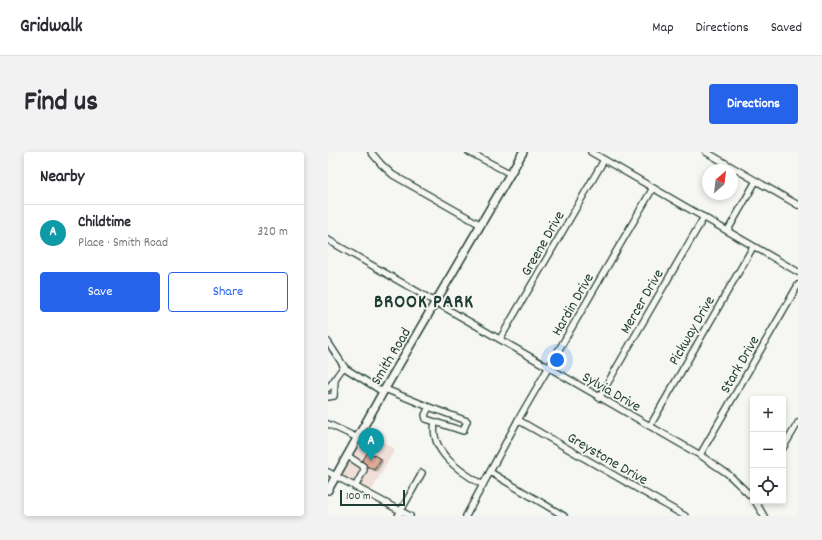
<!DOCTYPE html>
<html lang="en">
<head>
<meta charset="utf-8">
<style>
  :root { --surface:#fff; --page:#f2f2f3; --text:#2b2b33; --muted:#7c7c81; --line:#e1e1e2; --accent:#2563eb }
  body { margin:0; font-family:Dekko,sans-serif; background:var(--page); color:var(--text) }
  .controls { position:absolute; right:12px; bottom:12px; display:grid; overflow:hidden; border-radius:4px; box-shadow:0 2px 6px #0003 }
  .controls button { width:36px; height:36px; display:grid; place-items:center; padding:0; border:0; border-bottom:1px solid var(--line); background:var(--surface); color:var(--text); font:20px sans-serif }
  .compass { position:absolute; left:374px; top:12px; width:36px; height:36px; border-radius:50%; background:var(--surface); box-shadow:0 2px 6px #0003; rotate:28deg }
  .scale { position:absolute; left:12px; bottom:10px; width:65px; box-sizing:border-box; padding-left:4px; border:2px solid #1f3d34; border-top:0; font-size:11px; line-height:14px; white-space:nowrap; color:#1f3d34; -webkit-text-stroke:3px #f6f6f2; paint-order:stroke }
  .you { position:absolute; left:229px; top:208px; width:14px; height:14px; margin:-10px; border:3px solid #fff; border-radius:50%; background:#1a73e8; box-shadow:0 0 0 6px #1a73e833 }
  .badge { display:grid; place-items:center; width:26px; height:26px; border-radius:50%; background:var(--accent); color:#fff; font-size:13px; font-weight:700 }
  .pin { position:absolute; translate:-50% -33px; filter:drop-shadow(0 1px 2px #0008) }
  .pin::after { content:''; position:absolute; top:21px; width:14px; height:12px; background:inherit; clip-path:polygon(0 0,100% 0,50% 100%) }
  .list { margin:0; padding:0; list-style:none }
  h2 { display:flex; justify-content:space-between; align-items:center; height:52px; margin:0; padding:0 16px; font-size:17px }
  h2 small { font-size:13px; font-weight:400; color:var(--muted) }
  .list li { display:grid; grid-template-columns:26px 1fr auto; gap:12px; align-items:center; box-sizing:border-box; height:56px; padding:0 16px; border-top:1px solid var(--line) }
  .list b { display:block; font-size:15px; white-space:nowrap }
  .list p { margin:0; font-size:13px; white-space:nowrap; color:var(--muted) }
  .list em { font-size:13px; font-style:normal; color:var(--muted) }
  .actions { display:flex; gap:8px; padding:12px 16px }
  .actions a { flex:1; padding:9px 0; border:1px solid var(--accent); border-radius:4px; text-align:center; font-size:14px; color:var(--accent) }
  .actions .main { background:var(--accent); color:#fff }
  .icon { flex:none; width:22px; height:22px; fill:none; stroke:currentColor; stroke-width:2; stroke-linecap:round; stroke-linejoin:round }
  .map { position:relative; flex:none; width:470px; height:364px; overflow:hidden; border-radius:4px }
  header { display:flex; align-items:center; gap:24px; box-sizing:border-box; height:56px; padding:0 20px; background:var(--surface); border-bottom:1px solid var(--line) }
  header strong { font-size:19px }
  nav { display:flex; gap:22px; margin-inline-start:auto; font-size:14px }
  .intro { display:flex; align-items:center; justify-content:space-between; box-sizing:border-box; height:96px; padding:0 24px }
  h1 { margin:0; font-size:28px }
  .button { padding:10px 18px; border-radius:4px; background:var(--accent); color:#fff; font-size:14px; font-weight:700 }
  main { display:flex; gap:24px; padding:0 24px }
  aside { flex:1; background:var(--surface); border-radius:4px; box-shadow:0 2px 6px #0003 }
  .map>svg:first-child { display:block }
  .built { fill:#efdfd7 }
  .building { fill:#e0a998; stroke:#1f3d34; filter:url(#shadow) }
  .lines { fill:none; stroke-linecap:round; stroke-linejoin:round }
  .minor-casing { stroke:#1f3d34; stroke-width:8 }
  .major-casing { stroke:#1f3d34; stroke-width:10 }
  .minor { stroke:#f6f6f2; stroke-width:5.5 }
  .major { stroke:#f6f6f2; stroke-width:7 }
  .labels { text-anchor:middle; stroke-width:3.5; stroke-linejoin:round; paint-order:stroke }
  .street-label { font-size:15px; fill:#1f3d34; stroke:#f6f6f2 }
  .district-label { font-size:19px; font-weight:bold; letter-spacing:1px; fill:#1f3d34; stroke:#f6f6f2 }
</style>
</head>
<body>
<header>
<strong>Gridwalk</strong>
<nav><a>Map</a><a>Directions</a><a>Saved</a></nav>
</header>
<div class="intro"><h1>Find us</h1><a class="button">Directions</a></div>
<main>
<aside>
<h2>Nearby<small></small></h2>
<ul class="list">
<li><span class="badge" style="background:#0f9aa8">A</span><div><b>Childtime</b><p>Place · Smith Road</p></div><em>320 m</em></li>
</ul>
<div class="actions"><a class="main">Save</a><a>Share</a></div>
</aside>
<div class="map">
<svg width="470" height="364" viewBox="0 0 470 364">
  <defs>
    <filter id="shadow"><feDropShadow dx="2.5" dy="1.5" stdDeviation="0" flood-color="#0004"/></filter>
  </defs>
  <rect width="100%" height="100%" fill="#f6f6f2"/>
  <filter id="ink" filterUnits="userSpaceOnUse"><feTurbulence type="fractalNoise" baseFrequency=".025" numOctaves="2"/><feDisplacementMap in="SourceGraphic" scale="8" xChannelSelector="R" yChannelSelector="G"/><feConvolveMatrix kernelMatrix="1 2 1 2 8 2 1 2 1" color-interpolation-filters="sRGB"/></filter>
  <g filter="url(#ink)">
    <polygon class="built" points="37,280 67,297 42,341 11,323"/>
    <polygon class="building" points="40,300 53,307 46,318 33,311"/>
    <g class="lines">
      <g class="minor-casing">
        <g id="minor">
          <polyline points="43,0 53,12 65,23 153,73"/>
          <polyline points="141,0 183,22"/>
          <polyline points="263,0 470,120"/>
          <polyline points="378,0 470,53"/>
          <polyline points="400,78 428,29"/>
          <polyline points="0,88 372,303 400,322 425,346"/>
          <polyline points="172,187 276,8"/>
          <polyline points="0,190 17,216 55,240"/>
          <path d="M0 236C7 229 9 222 16 215"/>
          <polyline points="57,237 101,255 97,263 98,267 135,279 139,269 101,255"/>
          <polyline points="0,245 6,244 7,228"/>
          <polyline points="271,246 376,65"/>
          <polyline points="190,268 357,364"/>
          <path d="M107 270C101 300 134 321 155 333"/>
          <polyline points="0,272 30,286"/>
          <polyline points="322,274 425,95"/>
          <polyline points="455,296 470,271"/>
          <polyline points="372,303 470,133"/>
          <polyline points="20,304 35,314 36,318 27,335"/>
          <polyline points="0,320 82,364"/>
          <polyline points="162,320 236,364"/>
          <polyline points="427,349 436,364"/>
          <polyline points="70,364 94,321"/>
          <polyline points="138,364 190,268 325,36"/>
        </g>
      </g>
      <g class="major-casing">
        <polyline id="major" points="0,338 55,240 195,0"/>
      </g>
      <use href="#minor" class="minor"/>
      <use href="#major" class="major"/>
    </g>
  </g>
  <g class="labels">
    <g class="street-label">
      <text transform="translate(214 91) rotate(-60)" y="5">Greene Drive</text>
      <text transform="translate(313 149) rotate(-60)" y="5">Mercer Drive</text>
      <text transform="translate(244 152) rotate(-60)" y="5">Hardin Drive</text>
      <text transform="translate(363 178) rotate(-60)" y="5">Pickway Drive</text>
      <text transform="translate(62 204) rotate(-59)" y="5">Smith Road</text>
      <text transform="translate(411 212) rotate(-60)" y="5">Stark Drive</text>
      <text transform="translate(284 239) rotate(30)" y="5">Sylvia Drive</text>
      <text transform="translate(280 306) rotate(30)" y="5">Greystone Drive</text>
    </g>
    <g class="district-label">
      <text x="96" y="155">BROOK PARK</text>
    </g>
  </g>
</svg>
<div class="controls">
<button>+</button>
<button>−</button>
<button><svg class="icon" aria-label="locate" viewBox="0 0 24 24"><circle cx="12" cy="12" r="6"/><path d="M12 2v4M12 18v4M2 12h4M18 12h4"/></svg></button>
</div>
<svg class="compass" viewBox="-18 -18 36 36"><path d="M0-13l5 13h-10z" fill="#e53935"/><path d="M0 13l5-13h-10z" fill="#7c7c81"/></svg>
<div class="scale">100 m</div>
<div class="you"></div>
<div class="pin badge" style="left:43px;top:309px;background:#0f9aa8">A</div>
</div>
</main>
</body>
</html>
